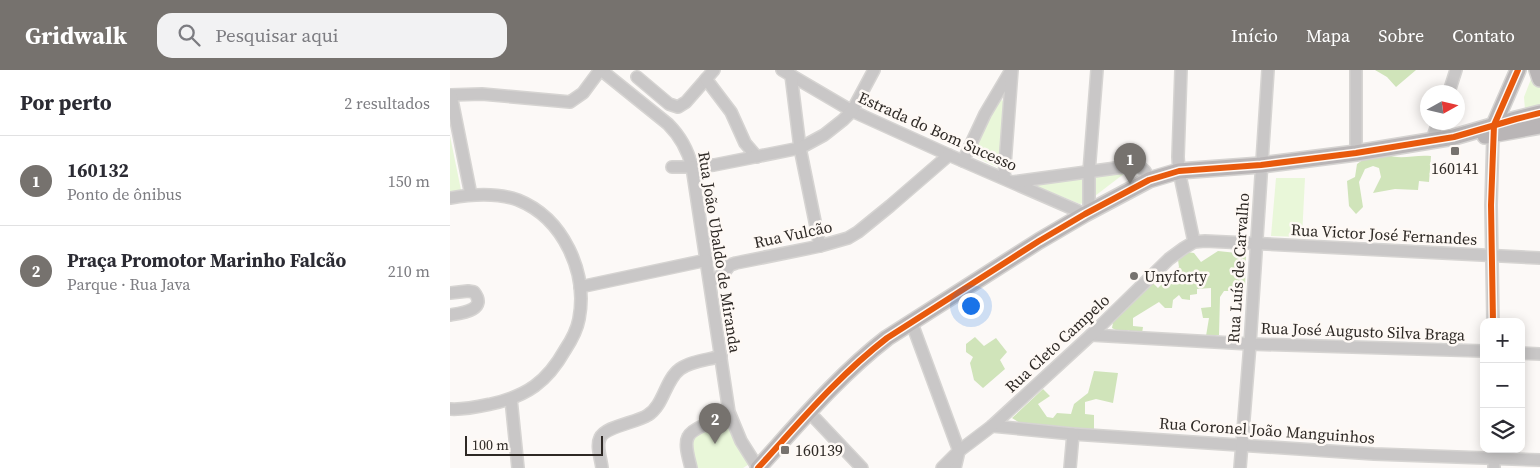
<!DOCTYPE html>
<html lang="pt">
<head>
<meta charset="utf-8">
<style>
  :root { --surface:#fff; --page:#f2f2f3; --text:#2b2b33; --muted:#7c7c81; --line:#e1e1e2; --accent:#76726e }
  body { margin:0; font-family:"Source Serif 4",serif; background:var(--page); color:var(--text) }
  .controls { position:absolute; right:15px; bottom:15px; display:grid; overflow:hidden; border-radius:10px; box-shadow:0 2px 12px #0003 }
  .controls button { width:45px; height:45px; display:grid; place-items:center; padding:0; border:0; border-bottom:1px solid var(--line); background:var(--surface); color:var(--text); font:25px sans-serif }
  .compass { position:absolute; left:970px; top:15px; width:45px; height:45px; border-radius:50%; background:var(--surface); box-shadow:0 2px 12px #0003; rotate:82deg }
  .scale { position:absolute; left:15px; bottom:12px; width:138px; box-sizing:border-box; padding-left:5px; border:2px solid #2e2925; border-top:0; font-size:14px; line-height:18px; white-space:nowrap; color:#2e2925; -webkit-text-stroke:4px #fef9f5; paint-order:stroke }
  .you { position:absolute; left:520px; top:235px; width:18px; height:18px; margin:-12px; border:4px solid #fff; border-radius:50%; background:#1a73e8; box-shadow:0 0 0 8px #1a73e833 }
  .badge { display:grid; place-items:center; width:32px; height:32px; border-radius:50%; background:var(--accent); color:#fff; font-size:16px; font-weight:700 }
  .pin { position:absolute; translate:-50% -41px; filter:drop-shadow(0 1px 2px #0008) }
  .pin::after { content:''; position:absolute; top:26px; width:18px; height:15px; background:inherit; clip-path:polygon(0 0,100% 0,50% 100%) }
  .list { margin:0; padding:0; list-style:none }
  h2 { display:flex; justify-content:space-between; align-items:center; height:65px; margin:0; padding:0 20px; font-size:21px }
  h2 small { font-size:16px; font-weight:400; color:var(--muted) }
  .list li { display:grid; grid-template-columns:32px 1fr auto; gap:15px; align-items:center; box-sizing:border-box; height:90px; padding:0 20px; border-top:1px solid var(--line) }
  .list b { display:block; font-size:19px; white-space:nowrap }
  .list p { margin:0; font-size:16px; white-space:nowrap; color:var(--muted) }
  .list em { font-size:16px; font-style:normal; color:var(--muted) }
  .icon { flex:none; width:28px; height:28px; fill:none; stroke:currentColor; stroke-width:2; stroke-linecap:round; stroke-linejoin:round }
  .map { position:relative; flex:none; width:1090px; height:398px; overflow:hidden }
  header { display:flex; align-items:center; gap:30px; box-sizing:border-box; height:70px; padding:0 25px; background:var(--accent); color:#fff }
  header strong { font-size:24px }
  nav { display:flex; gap:28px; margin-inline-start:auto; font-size:18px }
  .search { width:350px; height:45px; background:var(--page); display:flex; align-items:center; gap:12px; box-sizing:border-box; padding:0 18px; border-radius:15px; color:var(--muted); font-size:19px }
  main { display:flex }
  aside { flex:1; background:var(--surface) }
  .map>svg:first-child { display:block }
  .green { fill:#e9f7d9 }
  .forest { fill:#d0e4ba }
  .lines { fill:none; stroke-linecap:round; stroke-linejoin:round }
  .minor-casing { stroke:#d6d4d2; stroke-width:14 }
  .major-casing { stroke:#d6d4d2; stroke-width:18 }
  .minor { stroke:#c9c7c7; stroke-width:11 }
  .major { stroke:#b9b5b6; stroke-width:15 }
  .cycleway-casing { stroke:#fef9f5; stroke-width:9 }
  .cycleway { stroke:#e8590c; stroke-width:6 }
  .poi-dot { fill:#76726e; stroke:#fef9f5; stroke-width:2 }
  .labels { text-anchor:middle; stroke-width:5; stroke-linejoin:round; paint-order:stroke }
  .street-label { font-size:16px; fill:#2e2925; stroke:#fef9f5 }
  .poi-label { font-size:16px; fill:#2e2925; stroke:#fef9f5; text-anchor:start }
</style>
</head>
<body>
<header>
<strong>Gridwalk</strong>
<div class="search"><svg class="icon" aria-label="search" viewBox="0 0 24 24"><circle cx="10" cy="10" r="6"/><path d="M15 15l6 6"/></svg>Pesquisar aqui</div>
<nav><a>Início</a><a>Mapa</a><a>Sobre</a><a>Contato</a></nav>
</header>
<main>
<aside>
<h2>Por perto<small>2 resultados</small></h2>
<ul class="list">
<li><span class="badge">1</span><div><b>160132</b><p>Ponto de ônibus</p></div><em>150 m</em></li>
<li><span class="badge">2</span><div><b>Praça Promotor Marinho Falcão</b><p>Parque · Rua Java</p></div><em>210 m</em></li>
</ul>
</aside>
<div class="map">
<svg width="1090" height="398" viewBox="0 0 1090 398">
  <rect width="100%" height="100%" fill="#fcf9f7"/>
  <g class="green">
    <polygon points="1083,4 1090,5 1090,38 1075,40 1074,27"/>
    <polygon points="548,30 552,30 554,33 551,99 521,85"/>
    <polygon points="0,66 11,120 0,122"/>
    <polygon points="675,103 637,132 630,134 579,113"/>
    <polygon points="826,108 855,108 852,167 821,166"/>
    <polygon points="279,351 301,393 293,398 244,398 240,366"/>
  </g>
  <g class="forest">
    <polygon points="925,0 966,0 946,17 937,7"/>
    <path d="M935 84C951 91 964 84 981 86L979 112 969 111 968 120 945 119 923 123 931 107 929 98 923 96 915 99 909 112 913 137 906 144 899 136 897 111 905 107 907 94 914 89Z"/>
    <polygon points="768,181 796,184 795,221 774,221 770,227 769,265 756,266 759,248 753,248 751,238 761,237 761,218 747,219 747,224 740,225 740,230 732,229 729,225 723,230 722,238 715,238 709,232 683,248 683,256 693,257 692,263 681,264 679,260 668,261 662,258 665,242 701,211 708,218 729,197 727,183 737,182 744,183 751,192"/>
    <polygon points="525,267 534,276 546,268 557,282 550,290 555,299 533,318 524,310 520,293 523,287 516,282 516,274"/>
    <polygon points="644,301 668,303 663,333 646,329 635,332 635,344 644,345 644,360 570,353 562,348 593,319 600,326 588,334 597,347 603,348 607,343 621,344 624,334 638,323"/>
  </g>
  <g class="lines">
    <g class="minor-casing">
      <g id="minor">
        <path d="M151 0 218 54C231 67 238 80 242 97L279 342 291 371 308 398"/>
        <polyline points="332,0 402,41 499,85 635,144"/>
        <polyline points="731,0 728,87 729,101 744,172"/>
        <polyline points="341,5 350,78 370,176"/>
        <polyline points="187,7 219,34 228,37 236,32 264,0"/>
        <polyline points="256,9 281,42 295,73 307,87"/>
        <polyline points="999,22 1006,0"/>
        <polyline points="0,25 32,24 120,32 133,23 150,0"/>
        <polyline points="1,25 21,125"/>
        <polyline points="982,70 988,52"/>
        <polyline points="906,83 906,0"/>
        <polyline points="513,91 535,44 560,2"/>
        <polyline points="222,97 242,97 264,95 350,78 374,65 393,50 402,41 424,0"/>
        <polyline points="554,108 562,0"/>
        <polyline points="563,112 688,95 695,101 699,110"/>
        <path d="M0 128C22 124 46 122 68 130 113 148 138 202 129 249 127 260 121 271 115 280 97 312 77 326 41 334 27 337 14 340 0 339"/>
        <polyline points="639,142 639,102 647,0"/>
        <polyline points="260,212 273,204 280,195 286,193 370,176 398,168 408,162 440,136 499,85"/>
        <polyline points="130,217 257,190"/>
        <path d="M0 223 18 221 24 222C38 240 12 243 0 245"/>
        <polyline points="461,251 509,381 505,398"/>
        <polyline points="1043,252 1041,135 1043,65"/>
        <polyline points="641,265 800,274 1034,281"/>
        <polyline points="1071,283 1090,284"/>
        <polyline points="61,329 68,398"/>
        <polyline points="359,342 412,398"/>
        <polyline points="542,356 623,364 924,384 1090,390"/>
        <path d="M152 398C151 389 146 376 150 368 155 356 186 353 198 345 214 335 215 310 230 299 241 291 258 290 271 286"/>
        <path d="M241 398C239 389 234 375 238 367 243 356 270 350 280 347"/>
        <polyline points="492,398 509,381 542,356 641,265 719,189 734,178 744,172 755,171 776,172 1090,188"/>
        <polyline points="620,398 623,364"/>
        <polyline points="790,398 800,274 818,0"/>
        <polyline points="1044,398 1044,379"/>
      </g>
    </g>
    <g class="major-casing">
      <g id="major">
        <polyline points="1087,0 1090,9"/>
        <polyline points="1043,61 1044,55 1068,0"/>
        <polyline points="1035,66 1090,56"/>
        <path d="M308 398C349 353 389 305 437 268L589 171 635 144 699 110 729 101 811 95 906 83 1004 67 1066 49 1090 43"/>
      </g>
    </g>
    <use href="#minor" class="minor"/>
    <use href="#major" class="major"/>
    <g class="cycleway-casing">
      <g id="cycleway">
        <polyline points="1043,252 1041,135 1044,55 1068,0"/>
        <path d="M308 398C349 353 389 305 437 268L589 171 635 144 699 110 729 101 811 95 906 83 1004 67 1066 49 1090 43"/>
      </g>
    </g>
    <use href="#cycleway" class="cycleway"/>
  </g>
  <g class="poi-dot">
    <rect x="1000" y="76" width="10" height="10" rx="2.5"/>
    <circle cx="684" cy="206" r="5"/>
    <rect x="330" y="375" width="10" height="10" rx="2.5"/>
  </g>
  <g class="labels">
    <g class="street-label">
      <text transform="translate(488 61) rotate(24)" y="6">Estrada do Bom Sucesso</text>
      <text transform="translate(343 164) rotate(-12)" y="6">Rua Vulcão</text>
      <text transform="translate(934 164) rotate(3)" y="6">Rua Victor José Fernandes</text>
      <text transform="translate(270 182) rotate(81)" y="6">Rua João Ubaldo de Miranda</text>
      <text transform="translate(788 198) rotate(-86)" y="6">Rua Luís de Carvalho</text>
      <text transform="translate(913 261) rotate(2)" y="6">Rua José Augusto Silva Braga</text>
      <text transform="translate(607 273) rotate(-43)" y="6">Rua Cleto Campelo</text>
      <text transform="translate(817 360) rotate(4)" y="6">Rua Coronel João Manguinhos</text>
    </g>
    <g class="poi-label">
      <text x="1005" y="104" text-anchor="middle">160141</text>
      <text x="694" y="212">Unyforty</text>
      <text x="345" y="386">160139</text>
    </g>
  </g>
</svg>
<div class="controls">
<button>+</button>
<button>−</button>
<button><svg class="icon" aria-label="layers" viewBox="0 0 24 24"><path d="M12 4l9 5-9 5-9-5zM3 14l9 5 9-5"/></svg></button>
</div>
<svg class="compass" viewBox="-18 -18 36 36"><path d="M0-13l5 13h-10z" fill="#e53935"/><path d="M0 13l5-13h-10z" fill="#7c7c81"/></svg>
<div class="scale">100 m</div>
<div class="you"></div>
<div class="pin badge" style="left:680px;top:114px">1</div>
<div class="pin badge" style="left:265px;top:374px">2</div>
</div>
</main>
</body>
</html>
